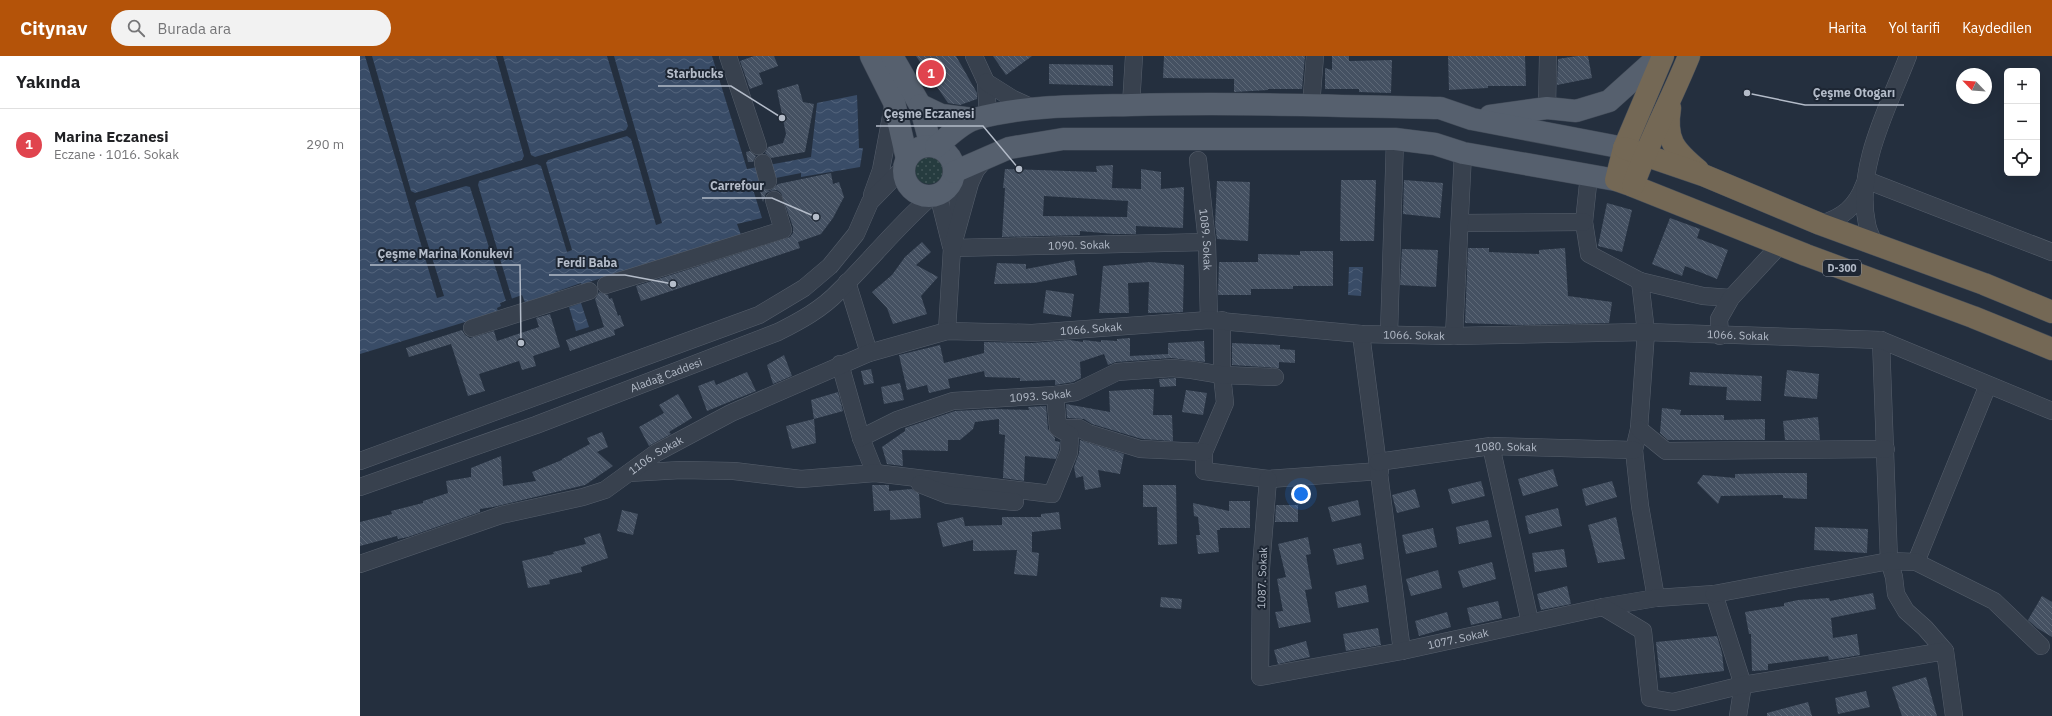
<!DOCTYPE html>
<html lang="tr">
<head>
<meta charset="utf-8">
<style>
  :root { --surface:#fff; --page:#f2f2f2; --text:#202124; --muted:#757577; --line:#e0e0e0; --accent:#b45309 }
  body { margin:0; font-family:"IBM Plex Sans",sans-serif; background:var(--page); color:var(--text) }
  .controls { position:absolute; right:12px; top:12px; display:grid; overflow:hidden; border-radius:6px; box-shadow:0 4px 16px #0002 }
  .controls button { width:36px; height:36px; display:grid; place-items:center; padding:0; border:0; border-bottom:1px solid var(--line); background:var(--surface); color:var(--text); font:20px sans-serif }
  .compass { position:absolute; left:1596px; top:12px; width:36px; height:36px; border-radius:50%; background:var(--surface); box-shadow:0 4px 16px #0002; rotate:295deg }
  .you { position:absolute; left:941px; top:438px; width:14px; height:14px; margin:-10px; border:3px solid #fff; border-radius:50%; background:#1a73e8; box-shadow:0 0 0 6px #1a73e833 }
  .badge { display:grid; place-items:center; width:26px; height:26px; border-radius:50%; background:var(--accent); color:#fff; font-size:13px; font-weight:700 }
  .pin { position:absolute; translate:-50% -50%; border:2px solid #fff; box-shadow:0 1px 4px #0006 }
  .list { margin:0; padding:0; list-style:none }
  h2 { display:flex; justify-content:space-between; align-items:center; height:52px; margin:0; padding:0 16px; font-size:17px }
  h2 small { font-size:13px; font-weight:400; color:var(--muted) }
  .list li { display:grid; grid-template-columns:26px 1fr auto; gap:12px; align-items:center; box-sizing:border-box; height:72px; padding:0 16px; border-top:1px solid var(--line) }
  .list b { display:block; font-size:15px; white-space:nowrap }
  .list p { margin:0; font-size:13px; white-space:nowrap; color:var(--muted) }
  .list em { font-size:13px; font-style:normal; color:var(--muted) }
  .icon { flex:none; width:22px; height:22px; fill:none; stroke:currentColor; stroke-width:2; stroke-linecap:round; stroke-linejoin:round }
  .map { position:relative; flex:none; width:1692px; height:660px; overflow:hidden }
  header { display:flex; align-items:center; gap:24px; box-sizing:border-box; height:56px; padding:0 20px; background:var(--accent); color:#fff }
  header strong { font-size:19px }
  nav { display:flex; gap:22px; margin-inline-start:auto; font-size:14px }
  .search { width:280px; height:36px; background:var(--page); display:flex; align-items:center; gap:10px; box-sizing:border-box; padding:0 14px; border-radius:22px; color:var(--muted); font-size:15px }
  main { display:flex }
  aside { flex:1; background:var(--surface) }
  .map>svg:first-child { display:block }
  .grass { fill:url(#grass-dots) }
  .water { fill:url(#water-waves) }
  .pier { fill:#242f3e }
  .building { fill:url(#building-back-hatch); fill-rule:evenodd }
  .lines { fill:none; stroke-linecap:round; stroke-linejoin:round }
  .minor-casing { stroke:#565f6c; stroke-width:18 }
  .major-casing { stroke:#414a57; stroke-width:23 }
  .highway-casing { stroke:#434c59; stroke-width:23 }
  .minor { stroke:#38414e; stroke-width:17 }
  .major { stroke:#56606e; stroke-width:22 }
  .highway { stroke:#746855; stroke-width:22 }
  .labels { text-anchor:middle; stroke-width:4; stroke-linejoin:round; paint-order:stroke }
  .shield { fill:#1d2633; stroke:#878f9c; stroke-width:1 }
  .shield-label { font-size:10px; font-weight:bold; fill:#b4bcc9 }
  .street-label { font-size:11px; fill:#b4bcc9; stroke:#1d2633 }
  .leader { fill:none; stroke:#b4bcc9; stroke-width:1.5 }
  .callout-dot { fill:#b4bcc9; stroke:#1d2633; stroke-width:1.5 }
  .callout-label { font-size:12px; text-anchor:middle; font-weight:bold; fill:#b4bcc9; stroke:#1d2633; stroke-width:4; stroke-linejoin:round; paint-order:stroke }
</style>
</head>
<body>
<header>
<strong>Citynav</strong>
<div class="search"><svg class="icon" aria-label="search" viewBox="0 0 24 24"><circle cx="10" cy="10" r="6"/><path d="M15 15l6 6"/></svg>Burada ara</div>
<nav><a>Harita</a><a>Yol tarifi</a><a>Kaydedilen</a></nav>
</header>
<main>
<aside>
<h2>Yakında<small></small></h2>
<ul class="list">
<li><span class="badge" style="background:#e0444e">1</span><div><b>Marina Eczanesi</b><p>Eczane · 1016. Sokak</p></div><em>290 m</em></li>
</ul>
</aside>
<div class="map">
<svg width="1692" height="660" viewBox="0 0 1692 660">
  <defs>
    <pattern id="grass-dots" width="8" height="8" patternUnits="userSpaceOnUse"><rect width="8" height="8" fill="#263c3f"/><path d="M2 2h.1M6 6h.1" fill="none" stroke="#435659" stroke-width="1.8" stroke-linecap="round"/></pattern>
    <pattern id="water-waves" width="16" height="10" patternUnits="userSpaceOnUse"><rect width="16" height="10" fill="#394c67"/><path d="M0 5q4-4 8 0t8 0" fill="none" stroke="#53647b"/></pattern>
    <pattern id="building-back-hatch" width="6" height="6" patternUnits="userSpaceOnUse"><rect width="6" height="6" fill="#455162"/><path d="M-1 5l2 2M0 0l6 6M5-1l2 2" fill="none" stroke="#5d6877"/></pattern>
  </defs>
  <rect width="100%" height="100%" fill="#242f3e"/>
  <circle class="grass" cx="569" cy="114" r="14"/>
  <g class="water">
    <polygon points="0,0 352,0 387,113 451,101 457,47 497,39 499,92 503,92 500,111 441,121 441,117 391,127 402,162 377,168 381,179 229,226 231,232 224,234 221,227 195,236 195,239 166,249 162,239 140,247 141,250 137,252 138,256 0,298"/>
    <polygon points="989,211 1003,211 1001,240 988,239"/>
    <polygon points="221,247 229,271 216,275 209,251"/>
  </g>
  <polygon class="pier" points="5,0 12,0 51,135 55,137 162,104 164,100 136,0 143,0 171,99 175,101 266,74 268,70 247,0 254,0 302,167 296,169 271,83 267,80 188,104 186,107 212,194 207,196 181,110 177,108 119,125 118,129 152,243 146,245 110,131 106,130 57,144 55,147 84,240 77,242"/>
  <g class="building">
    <polygon points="394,0 414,0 418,10 399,17 403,28 390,33 380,5"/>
    <polygon points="556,0 596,0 617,37 617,43 600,49 588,47"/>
    <polygon points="633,0 672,0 646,19"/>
    <polygon points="804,0 945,0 942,33 908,33 908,34 874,36 874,23 803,22"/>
    <polygon points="972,0 989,0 989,5 1032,4 1031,37 999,36 999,33 965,33 965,12 972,14"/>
    <polygon points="1088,0 1165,0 1166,30 1128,30 1128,32 1089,34"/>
    <polygon points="1217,0 1228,0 1232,22 1197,29 1198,3"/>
    <polygon points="689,8 753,9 753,30 689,28"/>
    <polygon points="438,28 443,46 454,48 445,96 411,102 405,97 408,91 423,87 426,78 417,34"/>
    <polygon points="390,95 396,100 393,106 388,106 386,96"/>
    <path d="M753 109 752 132 781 133V113L801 116V133L824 131 823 172 776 170V178H754L720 175V179L642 181 645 132H643L645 113 737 116 736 110ZM684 140 768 145 767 161 683 160Z"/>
    <polygon points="471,117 473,128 479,126 484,141 473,162 461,178 438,186 440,192 281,245 276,230 430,181 433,177 433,171 421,137 417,134 411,135 406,137 403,146 399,131 410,135 418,128"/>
    <polygon points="981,124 1016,124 1014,185 980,185"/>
    <polygon points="1044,124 1083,127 1080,162 1043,158"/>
    <polygon points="857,125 890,126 888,185 857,183 855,168"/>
    <polygon points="1247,147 1272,154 1262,196 1238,190"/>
    <polygon points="1310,162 1340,173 1337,182 1368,194 1357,223 1325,210 1322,220 1292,208"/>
    <polygon points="562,186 571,196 556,209 578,221 561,240 567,258 533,268 527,252 512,236 532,219 545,201"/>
    <polygon points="1108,192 1129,192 1129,196 1179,198 1179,194 1205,192 1208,240 1252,246 1249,267 1160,269 1105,267"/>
    <polygon points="1042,193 1078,194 1076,231 1040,229"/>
    <polygon points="940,195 973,195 973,230 933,230 933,233 891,233 891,239 858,239 859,206 898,206 898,198 940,199"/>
    <polygon points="714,204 717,219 674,227 634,228 637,207 666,208 666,213"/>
    <polygon points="790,206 824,209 823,256 788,257 789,226 768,227 769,257 739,257 743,210"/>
    <polygon points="686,234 714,238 711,261 683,257"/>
    <polygon points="239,236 248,239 249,243 252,242 258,260 260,259 264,270 254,274 255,279 210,295 206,284 244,271 235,243"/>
    <polygon points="190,258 200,291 173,300 176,310 162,314 159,305 119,318 125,335 108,340 91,288 49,301 46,292 102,274 105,279 110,282 134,275 137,285 179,271 176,262"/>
    <polygon points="770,282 770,300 808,298 808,287 844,285 845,306 811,302 756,306 748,309 744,298 720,306 721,322 713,326 695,329 695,324 660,325 660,322 625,321 624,315 588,323 590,332 569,337 567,329 547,334 539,299 580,289 584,307 624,297 624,286 672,287 709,284 723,286 723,284 741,286 741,284 757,285 757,283"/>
    <polygon points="872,287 920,289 920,293 935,294 935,307 919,306 919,312 872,309"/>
    <polygon points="424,299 432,320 413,328 407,309"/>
    <polygon points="511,313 514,327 504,329 501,315"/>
    <polygon points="1427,314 1459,318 1457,343 1424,340"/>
    <polygon points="387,316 396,335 347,355 338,330 354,324 356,329"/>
    <polygon points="1330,316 1402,320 1401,345 1366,344 1367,331 1329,329"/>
    <polygon points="816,322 816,330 800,331 799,323"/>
    <polygon points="540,327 544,344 524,348 521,331"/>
    <polygon points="784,333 794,333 793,359 812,359 813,385 782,383 732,368 724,363 707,362 706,348 750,356 749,335"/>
    <polygon points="826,334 847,337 843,359 822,356"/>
    <polygon points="478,336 483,355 454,363 451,344"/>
    <polygon points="318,338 332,362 309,376 311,378 289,390 279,371 304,357 299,349"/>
    <polygon points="686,350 688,373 695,382 695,385 700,386 699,394 696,403 665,400 664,425 643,422 645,379 639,378 639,363 615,366 613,373 600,384 588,384 588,395 542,394 543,410 527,408 522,391 545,375 545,372 595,355 635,353 669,354 668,351"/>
    <polygon points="1302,352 1321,354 1320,359 1364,359 1364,364 1405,363 1405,384 1308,384 1300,377"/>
    <polygon points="1458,361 1460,384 1425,384 1423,365"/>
    <polygon points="454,363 456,387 432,393 426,370"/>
    <polygon points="242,376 248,391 237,396 253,410 225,429 133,451 120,453 120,456 48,481 38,483 37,480 0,490 0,466 32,458 31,455 63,447 63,445 88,437 86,425 111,421 111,412 141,400 143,430 176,425 172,416 202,404 202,403 230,388 227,382"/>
    <polygon points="720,384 764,398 760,418 738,414 741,431 725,434 723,420 716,422 714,411 719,397"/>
    <polygon points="1193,413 1198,430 1163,440 1158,423"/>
    <polygon points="1423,417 1447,417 1447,443 1423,442 1423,439 1361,440 1358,448 1337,427 1343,419 1375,422 1375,418"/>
    <polygon points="1121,425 1125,440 1092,448 1088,433"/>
    <polygon points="1252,425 1257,441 1226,450 1222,433"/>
    <polygon points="512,429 529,429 529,435 552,433 559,438 561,462 530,464 530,454 514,455"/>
    <polygon points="783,429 816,429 817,488 798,489 797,451 783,451"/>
    <polygon points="1055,433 1060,451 1037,457 1032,439"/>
    <polygon points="998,444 1001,459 972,466 968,451"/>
    <polygon points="869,445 890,445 890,472 860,472 860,474 857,474 859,496 838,498 836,479 840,479 838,461 834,460 833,447 869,455"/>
    <polygon points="916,449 938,449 938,466 915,466"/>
    <polygon points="1198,452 1202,470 1169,478 1165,460"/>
    <polygon points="262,454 278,458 273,479 257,475"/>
    <polygon points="699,456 701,473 672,476 672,496 679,497 677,520 654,518 657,494 613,495 613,484 583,491 577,467 603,461 605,470 642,469 642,461 681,461 681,458"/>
    <polygon points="1256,461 1265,503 1238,507 1228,469"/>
    <polygon points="1128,464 1132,481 1099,488 1096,471"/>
    <polygon points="1455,471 1508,473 1507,497 1454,494"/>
    <polygon points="1073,472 1077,491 1046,498 1042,479"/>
    <polygon points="240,477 248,502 221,511 222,516 189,524 190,528 168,532 162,505 194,498 193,496 226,488 224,482"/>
    <polygon points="948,481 951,498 946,499 952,533 945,534 951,566 919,572 915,556 923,555 917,523 926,521 918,488"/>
    <polygon points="1001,487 1004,503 977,509 973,493"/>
    <polygon points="1204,493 1207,511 1175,516 1172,497"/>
    <polygon points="1132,506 1136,523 1103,532 1098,515"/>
    <polygon points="1078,514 1082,532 1051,540 1046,523"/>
    <polygon points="1006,529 1009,546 978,552 975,536"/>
    <polygon points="1207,530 1211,548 1181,554 1177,538"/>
    <polygon points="1513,537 1516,553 1471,562 1473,582 1497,578 1500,599 1469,604 1468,600 1408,608 1408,614 1392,615 1391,578 1389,578 1385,556 1424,550 1424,547 1438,544 1469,542 1470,545"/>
    <polygon points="1682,540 1692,546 1692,581 1677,572 1668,564"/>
    <polygon points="801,541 822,543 821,553 800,551"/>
    <polygon points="1138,545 1142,562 1111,569 1107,552"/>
    <polygon points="1087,556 1091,571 1059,580 1055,565"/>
    <polygon points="1018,572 1021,589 986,595 983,578"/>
    <polygon points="1357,580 1362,597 1364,615 1300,622 1296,586"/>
    <polygon points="946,585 950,601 918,608 914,594"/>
    <polygon points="1566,621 1577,660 1542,660 1532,631"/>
    <polygon points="1506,635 1510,651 1478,658 1475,642"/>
    <polygon points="1448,646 1452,660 1407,660 1407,657"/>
  </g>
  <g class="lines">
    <g class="minor-casing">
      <g id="minor">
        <polyline points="368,0 398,90"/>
        <polyline points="614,0 626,26 628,61"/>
        <polyline points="626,26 653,43 675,53"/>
        <polyline points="771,49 774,0"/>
        <polyline points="951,50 955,0"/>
        <polyline points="1187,52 1188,0"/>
        <path id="s1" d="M838 104 847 186 849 264"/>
        <polyline points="403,107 408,125"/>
        <polyline points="1229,119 1224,166 1229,198 1280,225 1286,276 1279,373 1274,394 1280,450 1296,542"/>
        <polyline points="592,123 598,145 598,156"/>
        <polyline points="1506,124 1692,196"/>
        <polyline points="578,138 591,190"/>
        <polyline points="512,139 521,114 533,50"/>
        <polyline points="1100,167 1224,166"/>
        <path d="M1460 168C1482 162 1496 151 1504 129"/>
        <path d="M1515 189C1512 182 1508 175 1507 168 1495 111 1528 52 1548 0"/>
        <path id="s2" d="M592 192 847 186"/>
        <polyline points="1280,225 1343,240 1371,242"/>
        <polyline points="487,226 509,297"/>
        <polyline points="246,229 423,174 414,144"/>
        <polyline points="862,264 862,319 865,347 844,396 844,415 908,423 1020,415"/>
        <polyline points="112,272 229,235"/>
        <polyline points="587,275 592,192 610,127 616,114 627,101"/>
        <polyline points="1001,278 1042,595"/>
        <polyline points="1029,278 1035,83"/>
        <polyline points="1094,280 1103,97"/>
        <polyline points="1360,280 1359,263 1371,242 1421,188"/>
        <polyline points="1521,284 1529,505 1534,521 1536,538 1546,555 1565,572 1585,595"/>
        <polyline points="480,308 501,382 515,417"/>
        <polyline points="699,372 719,372 728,377 780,393 844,396"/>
        <polyline points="1279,373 1306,395 1526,393"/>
        <path id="s3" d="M501 382 537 364 593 345 695 339 716 336 757 316 812 312 832 314 862 319 915 321"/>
        <polyline points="1131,390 1170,566"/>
        <polyline points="0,405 399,259 444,232 470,210 496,178 510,146 544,111"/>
        <path id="s4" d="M1018 406 1131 390 1274 394"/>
        <polyline points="269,417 321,414 374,415 441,423 515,417 692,438 709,396 710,379 698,372 695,339"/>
        <path id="s5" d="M908 423 901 512 900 621 1042 595 1243 551 1296 542 1354 538 1383 629 1378 660"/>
        <polyline points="560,428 588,439 655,446"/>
        <path id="s6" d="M0 431 176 369 418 276C440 265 462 253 479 235 511 204 538 169 572 140"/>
        <polyline points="1556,506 1628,329"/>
        <path id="s7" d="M0 508 141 459 223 441 245 434 296 397 371 357 509 297 587 275 672 277 849 264 1001 278 1094 280 1286 276 1521 284 1692 355"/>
        <polyline points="1354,538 1529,505 1556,506 1634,545 1681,590"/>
        <polyline points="1243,551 1283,575 1290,642 1313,646 1383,629 1585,595 1594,660"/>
      </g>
    </g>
    <g class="major-casing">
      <g id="major">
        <polyline points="511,0 534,46 547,103"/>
        <polyline points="532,0 560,49 571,90"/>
        <polyline points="560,49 581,59 613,63"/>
        <polyline points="1130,60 1187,52 1216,55 1249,45 1299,0"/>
        <circle cx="569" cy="115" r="25"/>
        <path d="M576 91C586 82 603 66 615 63 666 49 719 50 771 49 874 46 977 50 1080 52L1112 63 1264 92"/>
        <polyline points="594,116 649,92 703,83 1035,83 1075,88 1103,97 1256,124"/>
      </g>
    </g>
    <g class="highway-casing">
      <g id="highway">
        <polyline points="1303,0 1264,92 1256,124 1273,130 1446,199 1613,261 1692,293"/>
        <path d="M1310 52C1305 84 1314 94 1338 114"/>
        <polyline points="1264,92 1343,119 1460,168 1624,228 1692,256"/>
        <path d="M1273 130C1289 85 1311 44 1329 0"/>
      </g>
    </g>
    <use href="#minor" class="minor"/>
    <use href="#major" class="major"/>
    <use href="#highway" class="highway"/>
  </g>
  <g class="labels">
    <rect class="shield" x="1463" y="204" width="38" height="16" rx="3"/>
    <g class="shield-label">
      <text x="1482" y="216">D-300</text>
    </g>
    <g class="street-label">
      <text dy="4" stroke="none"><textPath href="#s1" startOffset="80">1089. Sokak</textPath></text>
      <text dy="4" stroke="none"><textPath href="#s2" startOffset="127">1090. Sokak</textPath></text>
      <text dy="4" stroke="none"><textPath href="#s7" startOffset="780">1066. Sokak</textPath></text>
      <text dy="4" stroke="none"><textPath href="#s7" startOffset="1104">1066. Sokak</textPath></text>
      <text dy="4" stroke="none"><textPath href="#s7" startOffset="1428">1066. Sokak</textPath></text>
      <text dy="4" stroke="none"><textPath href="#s6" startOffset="326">Aladağ Caddesi</textPath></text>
      <text dy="4" stroke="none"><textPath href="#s3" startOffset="187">1093. Sokak</textPath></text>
      <text dy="4" stroke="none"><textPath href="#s4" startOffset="129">1080. Sokak</textPath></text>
      <text dy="4" stroke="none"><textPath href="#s7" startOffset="318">1106. Sokak</textPath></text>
      <text transform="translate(902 522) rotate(-88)" y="4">1087. Sokak</text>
      <text dy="4" stroke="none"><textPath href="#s5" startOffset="400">1077. Sokak</textPath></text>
    </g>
  </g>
  <path class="leader" d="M422 62L371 30H298M1387 37L1445 49H1544M659 113L623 70H516M456 161L412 142H342M161 287L160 209H10M313 228L265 219H189"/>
  <g class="callout-dot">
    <circle cx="422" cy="62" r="4"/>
    <circle cx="1387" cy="37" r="4"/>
    <circle cx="659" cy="113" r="4"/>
    <circle cx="456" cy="161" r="4"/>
    <circle cx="161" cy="287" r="4"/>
    <circle cx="313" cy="228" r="4"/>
  </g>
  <g class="callout-label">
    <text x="335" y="22">Starbucks</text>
    <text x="1494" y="41">Çeşme Otogarı</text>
    <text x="569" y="62">Çeşme Eczanesi</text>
    <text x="377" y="134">Carrefour</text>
    <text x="85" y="202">Çeşme Marina Konukevi</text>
    <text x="227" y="211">Ferdi Baba</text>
  </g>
</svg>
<div class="controls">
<button>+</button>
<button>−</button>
<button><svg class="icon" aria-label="locate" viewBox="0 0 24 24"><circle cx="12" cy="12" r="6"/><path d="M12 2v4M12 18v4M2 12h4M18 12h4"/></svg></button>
</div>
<svg class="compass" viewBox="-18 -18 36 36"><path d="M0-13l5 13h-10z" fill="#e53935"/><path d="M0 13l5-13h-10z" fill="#757577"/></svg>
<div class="you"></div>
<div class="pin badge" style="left:571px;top:17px;background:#e0444e">1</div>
</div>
</main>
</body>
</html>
